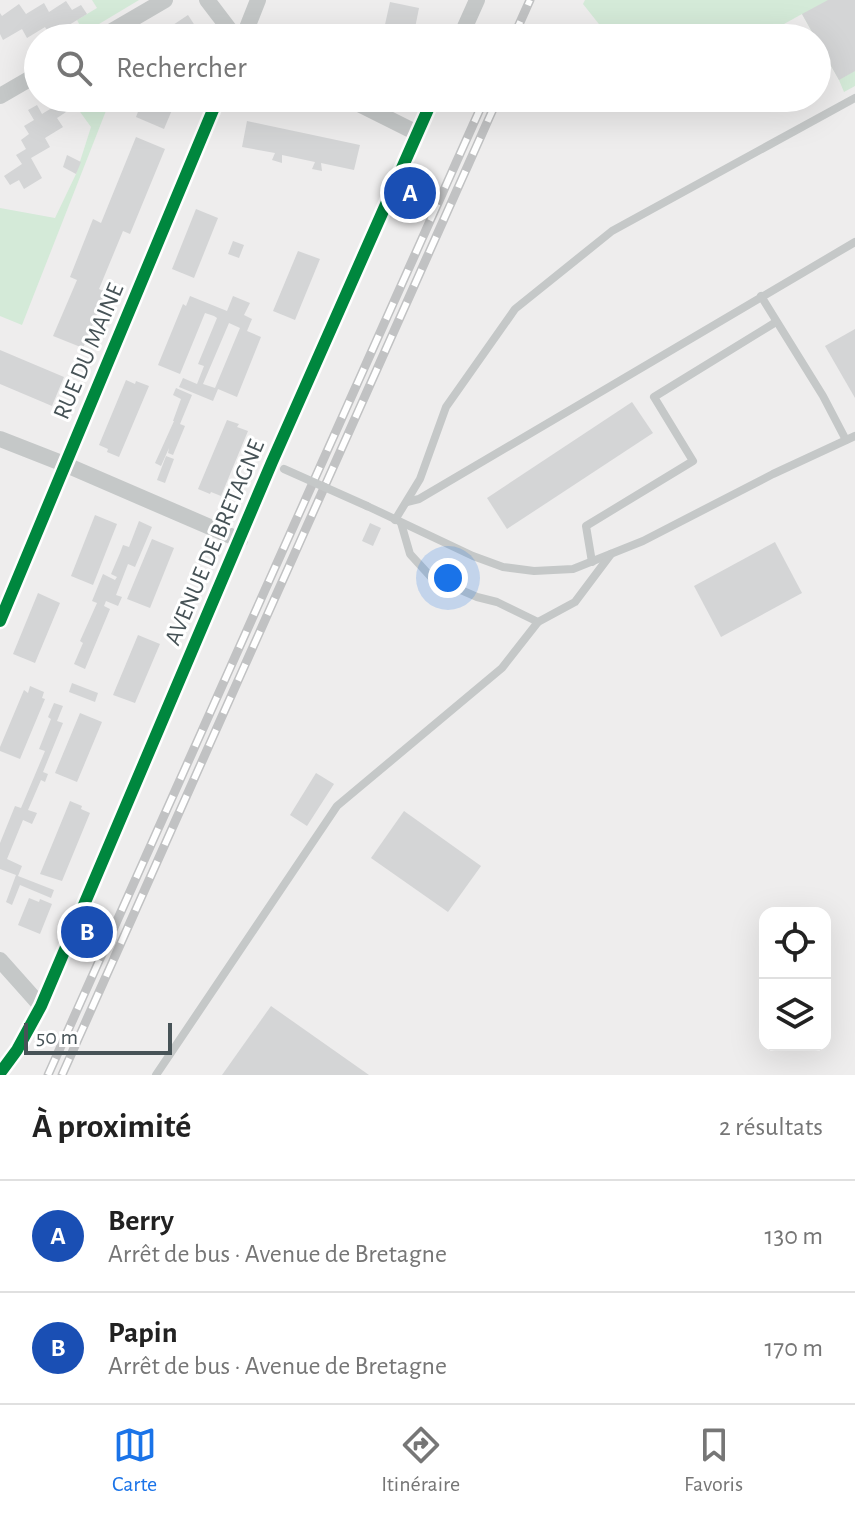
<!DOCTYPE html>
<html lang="fr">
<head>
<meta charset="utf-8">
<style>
  :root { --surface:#fff; --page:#f2f2f2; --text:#222; --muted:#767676; --line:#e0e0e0; --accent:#1a73e8 }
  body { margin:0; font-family:"Alegreya Sans",sans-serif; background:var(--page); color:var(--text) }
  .controls { position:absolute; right:24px; bottom:24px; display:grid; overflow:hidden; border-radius:16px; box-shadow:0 8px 32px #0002 }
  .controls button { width:72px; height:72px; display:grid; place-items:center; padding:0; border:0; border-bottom:2px solid var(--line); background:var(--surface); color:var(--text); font:40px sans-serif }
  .scale { position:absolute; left:24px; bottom:20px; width:148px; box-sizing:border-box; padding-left:8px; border:4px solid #475357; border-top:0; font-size:22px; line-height:28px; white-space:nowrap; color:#475357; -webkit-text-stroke:6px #fff; paint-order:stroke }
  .you { position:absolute; left:448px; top:578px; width:28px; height:28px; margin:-20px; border:6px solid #fff; border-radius:50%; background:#1a73e8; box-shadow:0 0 0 12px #1a73e833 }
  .badge { display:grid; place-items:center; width:52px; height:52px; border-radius:50%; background:var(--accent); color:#fff; font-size:26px; font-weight:700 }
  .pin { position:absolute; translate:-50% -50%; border:4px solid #fff; box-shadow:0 2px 8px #0006 }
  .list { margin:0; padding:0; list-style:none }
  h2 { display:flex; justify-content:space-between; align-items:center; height:104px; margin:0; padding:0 32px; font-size:34px }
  h2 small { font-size:26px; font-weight:400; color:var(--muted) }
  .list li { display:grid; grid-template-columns:52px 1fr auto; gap:24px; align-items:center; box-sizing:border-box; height:112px; padding:0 32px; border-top:2px solid var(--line) }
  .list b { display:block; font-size:30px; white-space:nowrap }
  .list p { margin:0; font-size:26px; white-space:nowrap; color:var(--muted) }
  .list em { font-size:26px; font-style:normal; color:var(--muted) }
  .icon { flex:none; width:44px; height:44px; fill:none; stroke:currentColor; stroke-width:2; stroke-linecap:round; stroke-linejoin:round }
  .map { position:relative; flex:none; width:855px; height:1075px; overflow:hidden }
  .search { position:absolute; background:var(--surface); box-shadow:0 8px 32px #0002; left:24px; right:24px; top:24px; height:88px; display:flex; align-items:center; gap:20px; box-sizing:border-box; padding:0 28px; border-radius:44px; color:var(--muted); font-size:30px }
  .sheet { height:328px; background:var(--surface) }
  nav { display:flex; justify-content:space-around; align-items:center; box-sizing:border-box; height:112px; border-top:2px solid var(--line); background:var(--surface); font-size:22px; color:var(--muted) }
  nav a { display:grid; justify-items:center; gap:4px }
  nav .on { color:var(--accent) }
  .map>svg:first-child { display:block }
  .green { fill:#d4ead8 }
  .building { fill:#d4d5d6; fill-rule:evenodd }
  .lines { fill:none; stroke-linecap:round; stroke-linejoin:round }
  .lane { stroke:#c5c8c8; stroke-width:8 }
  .street { stroke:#c5c8c8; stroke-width:16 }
  .rail-casing { stroke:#c1c2c3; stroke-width:9 }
  .rail { stroke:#fff; stroke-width:6; stroke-dasharray:18; stroke-linecap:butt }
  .lane-bridge { stroke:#c5c8c8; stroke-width:8 }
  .cycleway-casing { stroke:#fff; stroke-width:17 }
  .cycleway { stroke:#00873e; stroke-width:12 }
  .labels { text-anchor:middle; stroke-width:6; stroke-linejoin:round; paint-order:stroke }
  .street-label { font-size:24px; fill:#475357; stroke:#fff }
</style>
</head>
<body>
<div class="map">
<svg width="855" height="1075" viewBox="0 0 855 1075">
  <rect width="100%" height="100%" fill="#eeeded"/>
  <g class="green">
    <polygon points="92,0 139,0 84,33 77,20 97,8"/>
    <polygon points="585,0 855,0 855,86 844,92 839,80 802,14 759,38 610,38 583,4"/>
    <polygon points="70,98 111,98 22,325 0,316 0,208 55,218 76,174 91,127"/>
  </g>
  <g class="building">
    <polygon points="828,0 855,0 855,71 839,80 802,14"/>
    <polygon points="66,1 72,10 81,5 87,14 69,25 75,34 68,38 65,38 60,31 51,36 45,27 27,38 22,29 3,40 0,34 0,13 2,16 19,4 26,14 44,3 49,12"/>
    <polygon points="390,2 419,8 413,38 382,38"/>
    <polygon points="188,15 203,38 177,38 170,27"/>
    <polygon points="143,98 177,98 164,129 136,117"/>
    <polygon points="60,103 66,112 57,118 63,127 45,138 50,147 31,158 42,178 24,189 19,180 10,185 4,176 22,164 16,155 26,149 21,140 29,134 24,126 34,120 28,110 37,105 42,114"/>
    <polygon points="247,121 360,145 354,170 321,163 322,171 312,169 315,162 282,155 282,163 272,160 275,153 242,147"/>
    <polygon points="136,137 165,149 130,234 123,231 99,289 106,292 83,348 53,336 77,280 70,277 93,219 101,223"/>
    <polygon points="67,155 81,162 76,174 63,167"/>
    <polygon points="196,209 218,218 194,278 172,269"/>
    <polygon points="233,241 244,245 239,258 228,254"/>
    <polygon points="298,251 320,259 295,320 273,311"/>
    <path d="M190 296 227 311 233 296 250 303 244 315 252 319 247 331 261 337 237 397 218 389 213 401 179 387 183 378 197 384 204 366 198 364 217 318 214 316 205 313 180 374 158 365 183 304 186 306ZM229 323 240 328 215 388 203 384Z"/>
    <polygon points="855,329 855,398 825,346"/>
    <polygon points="0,350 64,377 52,406 0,384"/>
    <polygon points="126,380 135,384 136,381 149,386 119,457 107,452 108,449 99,445"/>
    <polygon points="176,388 192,395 180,424 185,426 173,455 168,453 169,448 161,466 155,463 174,421 173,421 181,399 173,395"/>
    <polygon points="632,402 653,433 507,529 487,498"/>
    <polygon points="227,420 239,424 237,427 248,431 221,496 211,492 210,494 198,489"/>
    <polygon points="166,456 174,459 165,483 157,480"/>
    <polygon points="95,515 117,524 93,585 71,576"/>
    <polygon points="139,521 152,527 135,567 128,564 116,595 122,597 118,606 106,601 104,606 110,609 85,669 74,664 83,643 80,641 97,603 92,601 103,574 115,580 117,577 111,574 120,553 123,545 129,547"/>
    <polygon points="370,523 381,528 373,546 362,541"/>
    <polygon points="152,539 174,548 150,608 127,599"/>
    <polygon points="775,542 802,593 721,637 694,586"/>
    <polygon points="38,593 60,603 35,663 13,654"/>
    <polygon points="138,635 160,644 135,703 113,695"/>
    <polygon points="72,683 98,693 95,702 69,692"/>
    <polygon points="30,686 44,692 42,698 45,699 20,759 0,751 0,747 24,690 28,693"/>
    <polygon points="54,703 63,706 57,721 63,723 43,772 48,774 45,782 41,780 28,810 37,813 32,824 23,820 7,859 22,866 18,876 54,890 51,898 20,885 12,905 6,902 16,875 0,869 0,843 15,806 21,808 45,751 39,749 51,719 48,717"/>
    <polygon points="80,713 102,722 77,782 55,773"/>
    <polygon points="316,773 334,784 307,826 290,815"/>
    <polygon points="70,801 82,806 81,809 90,813 62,881 40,874"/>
    <polygon points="404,811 481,866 448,912 371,858"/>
    <polygon points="29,898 39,902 40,899 52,904 40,934 18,925"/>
    <polygon points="271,1006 369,1075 222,1075"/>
  </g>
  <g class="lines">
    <g class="lane">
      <polyline points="761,296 823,396 846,440"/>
      <polyline points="407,502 419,499 855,242"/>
      <polyline points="367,506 473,556 503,567 534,571 573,569 643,541 773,474 855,436"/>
      <polyline points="395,520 420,479 446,407 515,309 612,231 855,98"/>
      <polyline points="401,523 410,554 431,577 477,597 497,602 538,622"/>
      <polyline points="592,562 586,526 693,461 654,397 776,322"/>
      <polyline points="156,1075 337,806 502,668 538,622 575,602 611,554"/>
    </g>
    <g class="street">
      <polyline points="207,0 236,38"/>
      <polyline points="100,38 165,0"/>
      <polyline points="243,38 258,0"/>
      <polyline points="460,38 477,0"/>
      <polyline points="0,96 38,74"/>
      <polyline points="347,98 417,133"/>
      <polyline points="0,439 64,464 240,540"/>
      <polyline points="0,621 218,98"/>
      <polyline points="0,960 41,1006"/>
      <polyline points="0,1073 17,1050 41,1006 272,462 433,98"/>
    </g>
    <g class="rail-casing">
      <g id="rail">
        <polyline points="513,38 530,0"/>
        <polyline points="48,1075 485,98"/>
        <polyline points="62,1075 498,98"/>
      </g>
    </g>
    <use href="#rail" class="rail"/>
    <polyline class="lane-bridge" points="284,469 367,506"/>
    <g class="cycleway-casing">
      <g id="cycleway">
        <polyline points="0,621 218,98"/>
        <polyline points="0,1073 17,1050 41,1006 272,462 433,98"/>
      </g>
    </g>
    <use href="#cycleway" class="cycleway"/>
  </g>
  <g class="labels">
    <g class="street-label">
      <text transform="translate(88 351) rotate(-67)" y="8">RUE DU MAINE</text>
      <text transform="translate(214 542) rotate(-67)" y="8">AVENUE DE BRETAGNE</text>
    </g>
  </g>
</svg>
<div class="controls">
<button><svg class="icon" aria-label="locate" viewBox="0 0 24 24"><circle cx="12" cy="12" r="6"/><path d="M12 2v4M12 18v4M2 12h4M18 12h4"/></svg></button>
<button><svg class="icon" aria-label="layers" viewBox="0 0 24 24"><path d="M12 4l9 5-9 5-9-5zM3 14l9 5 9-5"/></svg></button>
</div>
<div class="scale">50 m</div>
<div class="you"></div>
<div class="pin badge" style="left:410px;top:193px;background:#1a4fb4">A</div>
<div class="pin badge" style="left:87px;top:932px;background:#1a4fb4">B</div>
<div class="search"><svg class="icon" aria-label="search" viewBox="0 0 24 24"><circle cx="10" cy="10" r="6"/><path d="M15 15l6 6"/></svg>Rechercher</div>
</div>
<section class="sheet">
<h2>À proximité<small>2 résultats</small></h2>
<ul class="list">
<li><span class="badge" style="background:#1a4fb4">A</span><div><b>Berry</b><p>Arrêt de bus · Avenue de Bretagne</p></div><em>130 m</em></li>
<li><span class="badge" style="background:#1a4fb4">B</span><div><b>Papin</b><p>Arrêt de bus · Avenue de Bretagne</p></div><em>170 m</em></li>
</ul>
</section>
<nav>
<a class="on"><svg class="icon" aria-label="map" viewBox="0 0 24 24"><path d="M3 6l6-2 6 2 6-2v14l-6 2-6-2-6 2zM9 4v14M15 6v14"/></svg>Carte</a>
<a><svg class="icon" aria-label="directions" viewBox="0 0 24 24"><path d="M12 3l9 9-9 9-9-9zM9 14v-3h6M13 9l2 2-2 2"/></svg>Itinéraire</a>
<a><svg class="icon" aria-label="saved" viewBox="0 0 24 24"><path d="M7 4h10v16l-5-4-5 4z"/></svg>Favoris</a>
</nav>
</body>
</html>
